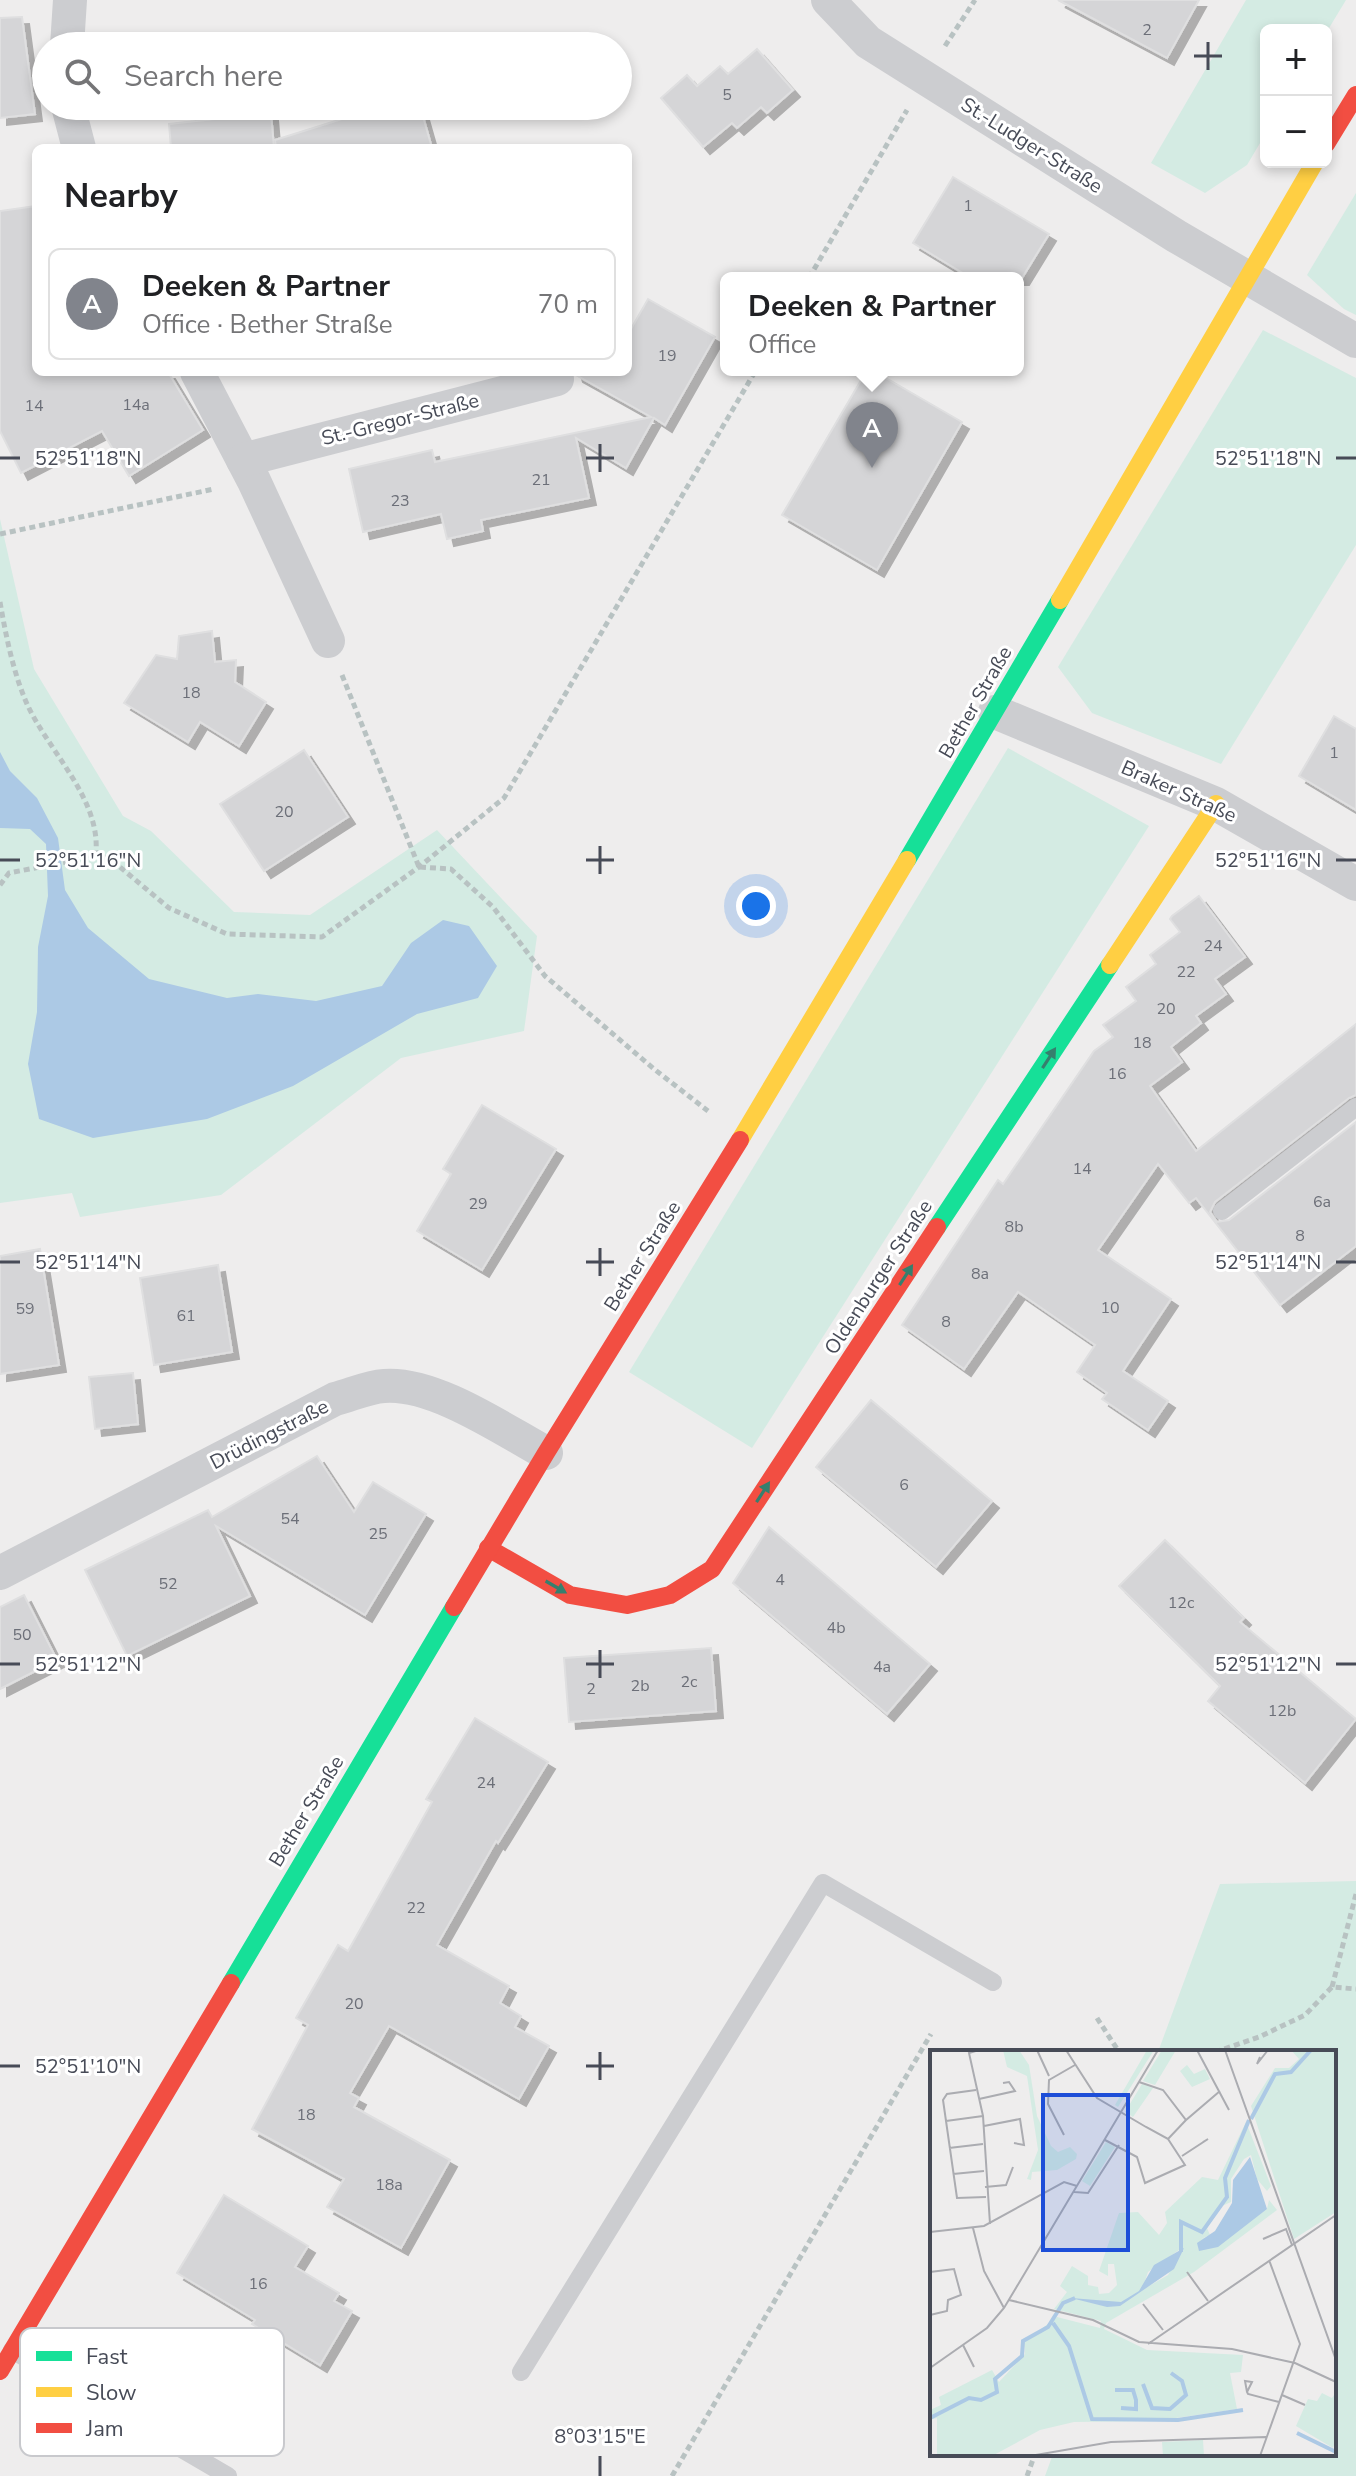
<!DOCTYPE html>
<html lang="en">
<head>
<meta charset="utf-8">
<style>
  :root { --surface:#fff; --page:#f6f6f6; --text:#202124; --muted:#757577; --line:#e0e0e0; --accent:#81848c }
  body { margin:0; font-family:"Nunito Sans",sans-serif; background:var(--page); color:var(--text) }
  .controls { position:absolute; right:24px; top:24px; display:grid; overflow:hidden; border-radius:12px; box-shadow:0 4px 12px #0003 }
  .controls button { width:72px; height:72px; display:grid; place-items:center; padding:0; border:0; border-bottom:2px solid var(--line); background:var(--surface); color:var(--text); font:40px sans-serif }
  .you { position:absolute; left:756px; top:906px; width:28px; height:28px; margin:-20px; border:6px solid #fff; border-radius:50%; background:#1a73e8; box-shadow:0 0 0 12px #1a73e833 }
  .badge { display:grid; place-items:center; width:52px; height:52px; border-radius:50%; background:var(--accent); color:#fff; font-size:26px; font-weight:700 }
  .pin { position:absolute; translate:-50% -66px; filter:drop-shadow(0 2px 4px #0008) }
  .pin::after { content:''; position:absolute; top:42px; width:28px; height:24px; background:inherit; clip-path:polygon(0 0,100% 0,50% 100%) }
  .popup { position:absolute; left:720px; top:272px; width:304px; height:104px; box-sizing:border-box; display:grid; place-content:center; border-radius:12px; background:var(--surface); filter:drop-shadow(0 2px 6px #0005); font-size:26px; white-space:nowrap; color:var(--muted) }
  .popup b { font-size:30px; color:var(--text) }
  .popup::after { content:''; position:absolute; left:50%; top:100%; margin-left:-16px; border:16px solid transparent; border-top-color:var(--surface) }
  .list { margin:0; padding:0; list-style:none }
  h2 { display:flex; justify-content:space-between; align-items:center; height:104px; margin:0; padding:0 32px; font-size:34px }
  h2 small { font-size:26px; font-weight:400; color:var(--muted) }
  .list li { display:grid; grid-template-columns:52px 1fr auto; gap:24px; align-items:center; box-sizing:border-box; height:112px; margin:0 16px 16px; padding:0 16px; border:2px solid var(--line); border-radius:12px }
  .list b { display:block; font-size:30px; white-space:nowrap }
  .list p { margin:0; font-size:26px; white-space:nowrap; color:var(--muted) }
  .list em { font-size:26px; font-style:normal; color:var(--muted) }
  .icon { flex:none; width:44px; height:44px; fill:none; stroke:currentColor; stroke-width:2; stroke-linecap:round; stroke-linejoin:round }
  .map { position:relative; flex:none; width:1356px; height:2476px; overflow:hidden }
  .search { position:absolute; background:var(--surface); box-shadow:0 4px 12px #0003; left:32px; top:32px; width:600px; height:88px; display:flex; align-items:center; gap:20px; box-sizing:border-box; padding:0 28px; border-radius:44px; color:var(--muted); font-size:30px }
  .panel { position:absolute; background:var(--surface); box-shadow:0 4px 12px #0003; left:32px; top:144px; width:600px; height:232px; border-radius:12px }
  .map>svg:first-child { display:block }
  .green { fill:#d4ebe3 }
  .water { fill:#acc9e5 }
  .building { fill:#d5d5d7; stroke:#dfdfe0; stroke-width:2; filter:url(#shadow) }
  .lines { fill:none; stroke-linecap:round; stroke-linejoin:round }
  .path { stroke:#b8c2c2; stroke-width:5; stroke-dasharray:6 4; stroke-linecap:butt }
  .lane { stroke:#cccdd0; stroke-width:18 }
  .street { stroke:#cccdd0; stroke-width:34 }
  .fast { stroke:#16e098; stroke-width:18 }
  .slow { stroke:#ffcf43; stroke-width:18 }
  .jam { stroke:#f24e42; stroke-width:18 }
  .oneway { fill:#367f6e }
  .ticks { fill:none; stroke:#474b57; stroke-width:3 }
  .labels { text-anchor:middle; stroke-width:6; stroke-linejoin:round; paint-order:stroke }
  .number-label { font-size:16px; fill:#6c6f78 }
  .street-label { font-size:20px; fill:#474b57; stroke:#fff }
  .inset-river { fill:none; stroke:#acc9e5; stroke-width:4 }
  .inset-road { fill:none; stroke:#abacb1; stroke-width:2 }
  .view { fill:#1d4ed8; fill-opacity:0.15; stroke:#1d4ed8; stroke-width:4 }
  .inset-edge { fill:none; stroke:#474b57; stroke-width:4 }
  .key { fill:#fff; stroke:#c8c9cd; stroke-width:2 }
  .key-label { font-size:22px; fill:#474b57 }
  .ticks-label { font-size:20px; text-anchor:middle; fill:#474b57; stroke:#fff; stroke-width:6; stroke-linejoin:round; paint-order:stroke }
</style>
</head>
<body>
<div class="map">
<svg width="1356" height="2476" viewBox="0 0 1356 2476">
  <defs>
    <filter id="shadow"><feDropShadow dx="7" dy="7" stdDeviation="0" flood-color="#0004"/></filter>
  </defs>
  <rect width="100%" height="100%" fill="#eeeded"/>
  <g class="green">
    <polygon points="1246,0 1346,0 1326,33 1326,30 1266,30 1266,133 1247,165 1205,193 1151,163"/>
    <polygon points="1356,193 1356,315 1344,309 1307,275"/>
    <polygon points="1263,330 1356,378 1356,545 1221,764 1092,713 1058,667"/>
    <polygon points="0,519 34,669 123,816 151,831 234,912 310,915 437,830 537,936 524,1031 401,1058 221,1195 80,1217 72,1193 0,1203"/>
    <polygon points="1008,748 1149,826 752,1448 629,1372"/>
    <polygon points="1356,1881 1356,2476 1045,2476 1053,2454 1334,2454 1334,2052 1158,2052 1220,1884"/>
  </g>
  <polygon class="water" points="0,752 10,771 37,798 58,838 65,890 88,928 149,979 227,998 258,994 316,1001 382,986 411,943 443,920 469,926 497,966 478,998 417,1014 293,1086 207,1119 93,1138 39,1119 28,1064 37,1012 38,947 48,896 46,844 30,829 0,828"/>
  <g class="building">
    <polygon points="1058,0 1199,0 1167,58"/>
    <polygon points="22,17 35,114 0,118 0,18"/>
    <polygon points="757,49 793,90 767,113 761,107 737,128 732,123 703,147 661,98 687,75 697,86 720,66 728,74"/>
    <polygon points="360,106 420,106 432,148 276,148 275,140 361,113"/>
    <polygon points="271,113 274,148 171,148 169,124"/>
    <polygon points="953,177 1049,234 1022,278 971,278 913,243"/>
    <polygon points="36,206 36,372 168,372 203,430 129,476 102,431 21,473 0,431 0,211"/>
    <polygon points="648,299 715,337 665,425 654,418 626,468 576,438 589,498 481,520 483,531 447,539 441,514 363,532 349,469 432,450 435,462 651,417 576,375 575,372 628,372 628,334"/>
    <polygon points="867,370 872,370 962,422 877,570 782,515"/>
    <polygon points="212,631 215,662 236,660 235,682 266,702 239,746 200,722 188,742 124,703 156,655 177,659 179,636"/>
    <polygon points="1334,716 1356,729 1356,810 1299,776"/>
    <polygon points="304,750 348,817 264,871 220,804"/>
    <polygon points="1199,896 1245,957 1215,979 1226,994 1196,1016 1201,1023 1171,1047 1182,1062 1150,1086 1196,1151 1356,1024 1356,1095 1349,1098 1215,1202 1210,1212 1217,1222 1229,1220 1356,1122 1356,1246 1280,1305 1196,1198 1189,1203 1158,1164 1098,1250 1171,1299 1123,1371 1168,1401 1148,1430 1102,1399 1107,1393 1077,1372 1095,1345 1018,1292 964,1369 902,1325 998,1180 1003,1184 1094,1051 1113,1037 1103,1025 1136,1001 1126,987 1156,964 1150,955 1180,932 1170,919 1172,916"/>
    <polygon points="482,1105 556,1149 482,1270 417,1231 451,1174 443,1169"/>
    <polygon points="40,1249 59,1365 0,1374 0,1256"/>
    <polygon points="218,1265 232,1352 154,1365 140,1278"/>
    <polygon points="133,1373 138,1424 95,1429 89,1377"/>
    <polygon points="871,1400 992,1501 936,1567 816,1467"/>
    <polygon points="317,1456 354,1512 373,1482 426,1514 365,1615 216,1526 250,1596 127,1656 85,1570 208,1510 212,1517"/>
    <polygon points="769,1527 930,1664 887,1714 733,1583"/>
    <polygon points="1165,1540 1244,1618 1240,1622 1356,1719 1305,1783 1208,1701 1220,1686 1119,1586"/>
    <polygon points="24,1595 57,1660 0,1689 0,1607"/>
    <polygon points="711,1648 716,1711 569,1722 564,1658"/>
    <polygon points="475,1718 548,1762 498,1843 496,1841 437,1945 509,1986 500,2003 521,2016 515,2027 549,2046 519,2099 389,2026 350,2093 359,2098 354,2107 450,2160 401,2248 327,2207 344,2179 252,2129 308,2025 296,2018 338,1945 348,1951 432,1802 426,1799"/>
    <polygon points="224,2195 308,2246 295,2267 339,2293 334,2301 352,2311 320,2365 252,2324 255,2320 177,2273"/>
  </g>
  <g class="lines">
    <g class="path">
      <polyline points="945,46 975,0"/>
      <polyline points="809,278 907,110"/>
      <polyline points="0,534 214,489"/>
      <path d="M0 602C6 636 13 672 27 704 49 752 100 798 96 852L120 867 169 908 227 934 322 937 419 867 504 798 756 370"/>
      <polyline points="342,675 419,867"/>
      <polyline points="420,867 451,869 493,907 545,976 654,1069 708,1111"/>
      <polyline points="0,885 9,873 76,860 96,852"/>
      <polyline points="1332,1987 1356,1894"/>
      <polyline points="1097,2018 1119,2052"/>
      <polyline points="1215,2052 1259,2037 1305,2015 1332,1987 1356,1989"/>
      <polyline points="672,2476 931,2034"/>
      <polyline points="1027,2476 1035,2454"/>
    </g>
    <g class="lane">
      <polyline points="1222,1211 1356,1107"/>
      <polyline points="12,2350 228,2476"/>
      <polyline points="521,2372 823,1883 993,1982"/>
    </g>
    <g class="street">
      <polyline points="828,0 868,42 1176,236 1356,341"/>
      <polyline points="67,46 70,0"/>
      <polyline points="68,106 79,148"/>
      <polyline points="197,372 254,481 328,641"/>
      <polyline points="243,460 557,379"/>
      <polyline points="995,712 1216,804 1356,884"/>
      <path d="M0 1573 335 1399C351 1395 368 1387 384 1386 434 1382 502 1429 546 1453"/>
    </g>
    <g class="fast">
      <polyline points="907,860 1060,600"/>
      <polyline points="937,1227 1110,965"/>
      <polyline points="231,1983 454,1607"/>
    </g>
    <g class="slow">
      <polyline points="1060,600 1315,162"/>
      <polyline points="1110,965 1216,804"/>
      <polyline points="740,1140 907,860"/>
    </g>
    <g class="jam">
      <polyline points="1326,144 1356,95"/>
      <polyline points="488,1548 570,1595 627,1605 670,1595 712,1569 937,1227"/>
      <polyline points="454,1607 546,1453 740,1140"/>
      <polyline points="0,2371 231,1983"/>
    </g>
  </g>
  <defs><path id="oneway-solid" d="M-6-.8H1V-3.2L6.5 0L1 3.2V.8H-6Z" transform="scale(2)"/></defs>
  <g class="oneway">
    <use href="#oneway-solid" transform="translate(1049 1058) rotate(-57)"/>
    <use href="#oneway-solid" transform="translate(906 1275) rotate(-57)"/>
    <use href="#oneway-solid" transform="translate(763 1492) rotate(-57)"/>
    <use href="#oneway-solid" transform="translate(556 1587) rotate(30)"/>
  </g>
  <path class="ticks" d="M1208 42V70M1194 56H1222M600 444V472M0 458H20M586 458H614M1336 458H1356M600 846V874M0 860H20M586 860H614M1336 860H1356M600 1248V1276M0 1262H20M586 1262H614M1336 1262H1356M600 1650V1678M0 1664H20M586 1664H614M1336 1664H1356M600 2052V2080M0 2066H20M586 2066H614M600 2456V2476"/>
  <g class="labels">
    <g class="number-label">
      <text x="1147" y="35">2</text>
      <text x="727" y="100">5</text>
      <text x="968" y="211">1</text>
      <text x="667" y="361">19</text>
      <text x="136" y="410">14a</text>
      <text x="34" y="411">14</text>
      <text x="541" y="485">21</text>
      <text x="400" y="506">23</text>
      <text x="191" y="698">18</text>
      <text x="1334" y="758">1</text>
      <text x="284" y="817">20</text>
      <text x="1213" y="951">24</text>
      <text x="1186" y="977">22</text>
      <text x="1166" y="1014">20</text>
      <text x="1142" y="1048">18</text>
      <text x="1117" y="1079">16</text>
      <text x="1082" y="1174">14</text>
      <text x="1322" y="1207">6a</text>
      <text x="478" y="1209">29</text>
      <text x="1014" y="1232">8b</text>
      <text x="1300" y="1241">8</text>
      <text x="980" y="1279">8a</text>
      <text x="1110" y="1313">10</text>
      <text x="25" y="1314">59</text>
      <text x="186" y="1321">61</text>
      <text x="946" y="1327">8</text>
      <text x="904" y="1490">6</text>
      <text x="290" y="1524">54</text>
      <text x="378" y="1539">25</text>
      <text x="780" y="1585">4</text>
      <text x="168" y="1589">52</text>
      <text x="1181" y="1608">12c</text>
      <text x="836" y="1633">4b</text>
      <text x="22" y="1640">50</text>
      <text x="882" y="1672">4a</text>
      <text x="689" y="1687">2c</text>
      <text x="640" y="1691">2b</text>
      <text x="591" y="1694">2</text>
      <text x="1282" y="1716">12b</text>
      <text x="486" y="1788">24</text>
      <text x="416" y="1913">22</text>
      <text x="354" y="2009">20</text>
      <text x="306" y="2120">18</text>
      <text x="389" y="2190">18a</text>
      <text x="258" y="2289">16</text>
    </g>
    <g class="street-label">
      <text transform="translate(1032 145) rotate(32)" y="7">St.-Ludger-Straße</text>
      <text transform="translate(400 419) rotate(-14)" y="7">St.-Gregor-Straße</text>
      <text transform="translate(975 702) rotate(-60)" y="7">Bether Straße</text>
      <text transform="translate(1179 791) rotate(24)" y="7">Braker Straße</text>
      <text transform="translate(642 1256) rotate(-58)" y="7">Bether Straße</text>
      <text transform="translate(878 1277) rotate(-57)" y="7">Oldenburger Straße</text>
      <text transform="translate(269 1434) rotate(-27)" y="7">Drüdingstraße</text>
      <text transform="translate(306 1811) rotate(-59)" y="7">Bether Straße</text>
    </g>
  </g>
  <g transform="translate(930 2050)">
    <rect width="406" height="406" fill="#eeeded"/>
    <path d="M73 0H89L99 15 107 66 121 96 128 102 140 97 147 104 146 109 127 120 102 122 101 130 97 129 108 100 97 26 77 17ZM217 0H224L188 57 185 55ZM232 0H246L225 35 213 31ZM361 0H406V162L364 189 321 56 345 18H359L369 9ZM257 15 264 24 275 19 280 29 262 37 250 21ZM212 34 223 38 203 67 195 62ZM316 72 341 136 337 141 327 129 321 105 314 109 301 129V152L292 156 277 178 280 185 271 189 314 175 337 159 339 150 347 160 264 222 176 273 174 279 217 300 313 305 311 322 300 323 307 359 226 371 144 372 110 380 62 406H7V368L0 370V360L11 355 9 347 62 320 69 332 95 304 94 292 127 267 170 278 171 271 124 259 137 242 130 236 142 216 158 226V235L168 237 169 244 179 243 187 235 184 214H178V226L169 221 189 163 208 162 229 185 237 173 235 162 272 127 288 130ZM252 198 238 225 212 240 218 222ZM176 92 185 97 160 136 152 131ZM406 342V389L403 398 366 376 378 349 387 351 392 343 402 348ZM273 390 274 406H233L232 392Z" fill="#d4ebe3" fill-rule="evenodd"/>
    <path d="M320 107 337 159 288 197 269 201 267 193 285 181 302 153 303 130ZM254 198 244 219 190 256 177 257 141 248 191 252 209 241 224 215Z" fill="#acc9e5"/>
    <path class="inset-river" d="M321 69 345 24 361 22 381 0M251 202V172L272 182 297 147 295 128 319 70M123 273 139 296 162 369 248 370 313 360M213 334 222 358 240 359 256 345 252 331 241 323M185 340H203L206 350V359L191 358M0 368 39 348 51 350 67 342 65 329 92 306 93 291 118 277 133 253 145 248M367 383 406 402"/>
    <path class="inset-road" d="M49 0 39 3 53 66 60 174M107 0 119 26M136 0 167 48 216 77 238 89 256 70M267 0 299 60M295 0 406 310M330 7 327 14 338 0M209 32 233 40 256 70 290 41M46 40 17 44 13 50 27 148 56 147M49 49 85 41 79 32 73 33M16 71 53 66M54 76 90 69 94 95 84 93M134 85 118 54 119 30 145 15M175 90 207 107 215 133 255 115 238 89M19 98 53 94M252 106 278 89 273 92M23 124 54 121M55 137 76 135 83 117M144 142 158 143 189 95M43 178 54 221 74 258M0 182 54 176 134 132 147 136M333 189 356 179 362 195M0 222 24 219 31 245 18 250 17 261 0 265M257 222 278 251M79 250 163 270 209 292 302 299 365 313 406 332M213 254 233 280M218 294 406 165M33 295 44 317M0 318 57 278 74 258 228 0M317 342 322 332 315 331 317 342 318 344 349 352M352 345 375 355M100 406 181 392 336 387M330 406 370 294 339 210"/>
    <path class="view" d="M113 45H198V200H113Z"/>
    <rect width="406" height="406" class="inset-edge"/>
  </g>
  <rect x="20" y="2328" width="264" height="128" rx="12" class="key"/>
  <rect x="36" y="2351" width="36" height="10" fill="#16e098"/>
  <rect x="36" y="2387" width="36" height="10" fill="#ffcf43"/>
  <rect x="36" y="2423" width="36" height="10" fill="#f24e42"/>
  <g class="key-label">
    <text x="86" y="2364">Fast</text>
    <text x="86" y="2400">Slow</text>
    <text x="86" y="2436">Jam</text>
  </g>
  <g class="ticks-label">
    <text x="88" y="465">52°51'18"N</text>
    <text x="1268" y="465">52°51'18"N</text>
    <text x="88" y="867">52°51'16"N</text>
    <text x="1268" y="867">52°51'16"N</text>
    <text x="88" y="1269">52°51'14"N</text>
    <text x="1268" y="1269">52°51'14"N</text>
    <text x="88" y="1671">52°51'12"N</text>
    <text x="1268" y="1671">52°51'12"N</text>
    <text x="88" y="2073">52°51'10"N</text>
    <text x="600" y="2443">8°03'15"E</text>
  </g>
</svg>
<div class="controls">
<button>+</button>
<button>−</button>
</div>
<div class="you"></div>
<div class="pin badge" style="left:872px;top:468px">A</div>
<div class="popup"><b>Deeken &amp; Partner</b>Office</div>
<div class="search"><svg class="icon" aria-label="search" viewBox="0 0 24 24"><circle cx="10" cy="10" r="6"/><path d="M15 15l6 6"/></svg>Search here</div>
<section class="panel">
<h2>Nearby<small></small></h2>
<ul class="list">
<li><span class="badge">A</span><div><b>Deeken &amp; Partner</b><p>Office · Bether Straße</p></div><em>70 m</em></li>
</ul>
</section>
</div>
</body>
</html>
